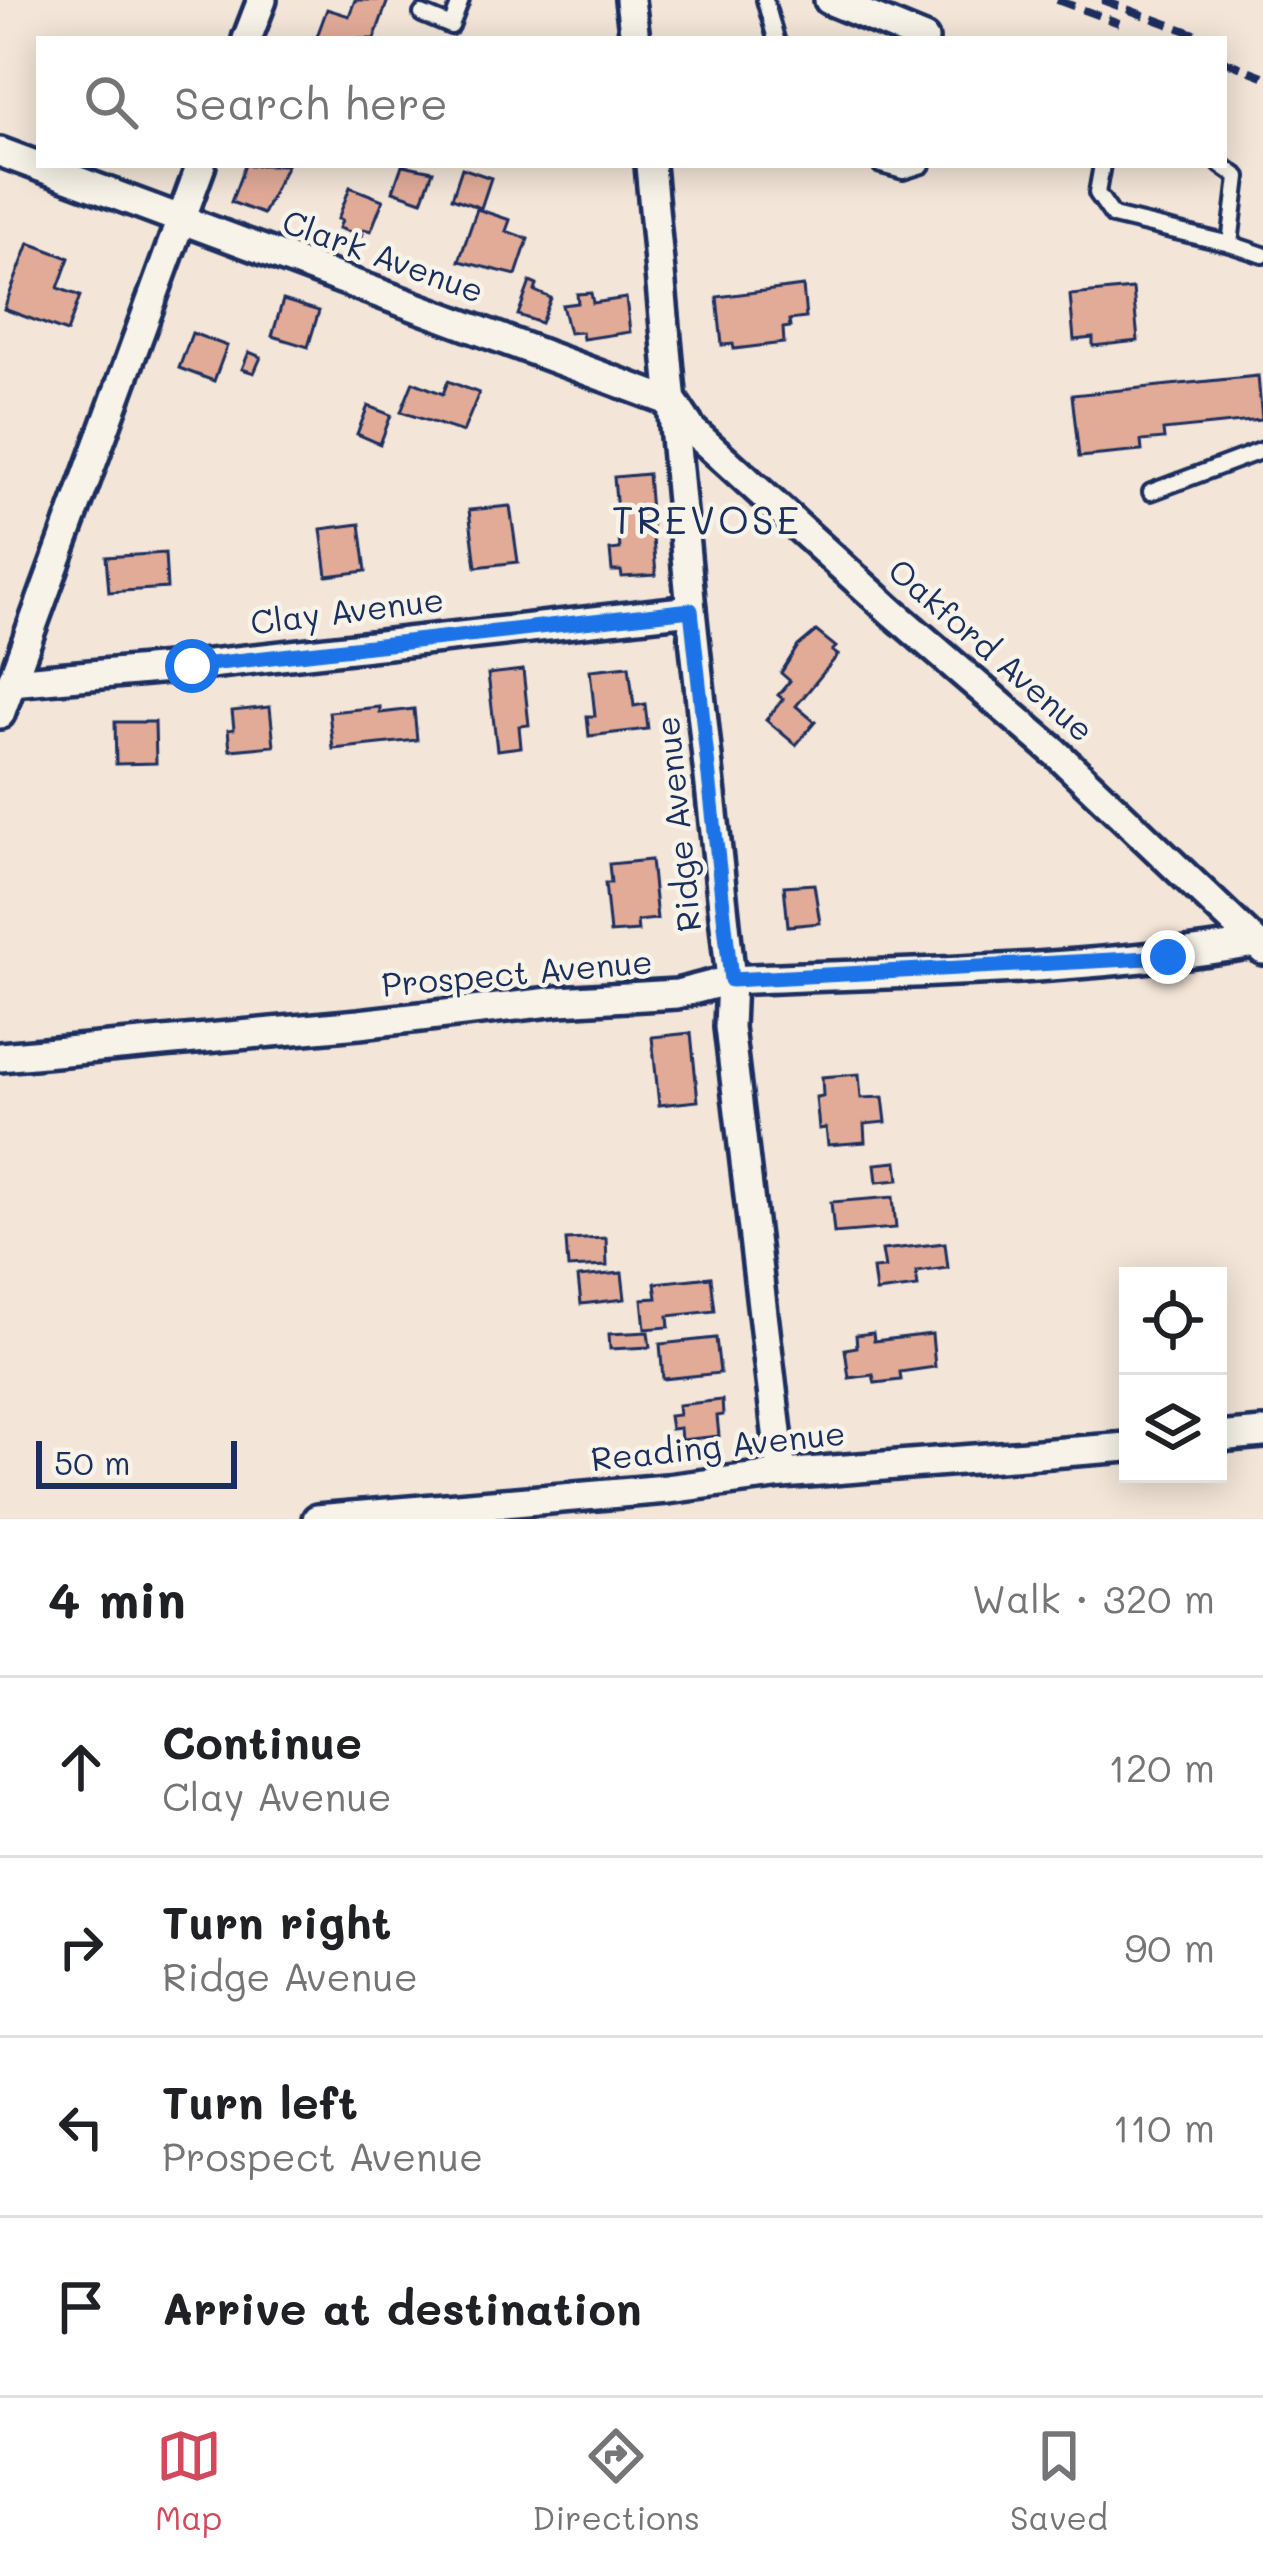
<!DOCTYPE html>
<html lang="en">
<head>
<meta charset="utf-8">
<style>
  :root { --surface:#fff; --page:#f6f6f6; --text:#202124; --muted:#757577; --line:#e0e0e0; --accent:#d1495b }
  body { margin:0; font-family:Mali,sans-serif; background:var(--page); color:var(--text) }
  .controls { position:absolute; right:36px; bottom:36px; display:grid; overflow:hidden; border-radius:0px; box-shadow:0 6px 30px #0003 }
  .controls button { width:108px; height:108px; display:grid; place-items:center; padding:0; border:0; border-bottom:3px solid var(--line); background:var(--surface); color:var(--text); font:60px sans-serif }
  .scale { position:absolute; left:36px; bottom:30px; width:201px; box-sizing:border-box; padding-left:12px; border:6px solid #1b2f5e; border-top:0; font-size:33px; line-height:42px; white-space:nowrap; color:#1b2f5e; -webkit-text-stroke:9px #f7f3e8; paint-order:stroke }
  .stop { position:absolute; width:36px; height:36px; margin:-27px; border:9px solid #1a73e8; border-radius:50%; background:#fff }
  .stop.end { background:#1a73e8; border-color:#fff; box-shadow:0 3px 12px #0008 }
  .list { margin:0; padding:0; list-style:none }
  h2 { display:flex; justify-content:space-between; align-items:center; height:156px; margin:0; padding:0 48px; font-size:51px }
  h2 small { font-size:39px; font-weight:400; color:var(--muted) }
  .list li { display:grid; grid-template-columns:78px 1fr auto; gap:36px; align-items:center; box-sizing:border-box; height:180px; padding:0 48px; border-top:3px solid var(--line) }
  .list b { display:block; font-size:45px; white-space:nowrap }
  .list p { margin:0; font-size:39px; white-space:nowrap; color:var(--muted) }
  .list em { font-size:39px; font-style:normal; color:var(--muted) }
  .icon { flex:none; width:66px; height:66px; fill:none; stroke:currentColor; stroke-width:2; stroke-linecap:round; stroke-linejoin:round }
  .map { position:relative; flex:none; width:1263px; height:1519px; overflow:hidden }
  .search { position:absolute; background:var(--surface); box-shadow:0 6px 30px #0003; left:36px; right:36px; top:36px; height:132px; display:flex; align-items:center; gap:30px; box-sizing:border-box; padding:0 42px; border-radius:0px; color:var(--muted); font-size:45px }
  .sheet { height:876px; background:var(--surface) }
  nav { display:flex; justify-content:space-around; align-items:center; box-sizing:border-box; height:168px; border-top:3px solid var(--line); background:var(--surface); font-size:33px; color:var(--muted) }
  nav a { display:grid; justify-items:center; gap:6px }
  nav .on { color:var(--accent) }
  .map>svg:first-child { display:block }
  .building { fill:#e1ab97; stroke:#1b2f5e; stroke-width:3 }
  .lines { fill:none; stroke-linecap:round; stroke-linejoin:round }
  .service-casing { stroke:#1b2f5e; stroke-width:22 }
  .minor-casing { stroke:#1b2f5e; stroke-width:36 }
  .service { stroke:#f7f3e8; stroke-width:14 }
  .minor { stroke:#f7f3e8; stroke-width:27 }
  .rail { stroke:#1b2f5e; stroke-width:8; stroke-dasharray:18 9; stroke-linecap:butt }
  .route { stroke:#1a73e8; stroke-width:15 }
  .labels { text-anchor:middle; stroke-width:9; stroke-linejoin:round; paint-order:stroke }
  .street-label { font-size:33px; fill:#1b2f5e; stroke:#f7f3e8 }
  .quarter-label { font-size:39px; letter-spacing:3px; fill:#1b2f5e; stroke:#f7f3e8 }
</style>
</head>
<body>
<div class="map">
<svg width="1263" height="1519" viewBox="0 0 1263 1519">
  <rect width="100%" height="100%" fill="#f3e5d8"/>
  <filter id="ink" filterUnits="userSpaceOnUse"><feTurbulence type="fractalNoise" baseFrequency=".00833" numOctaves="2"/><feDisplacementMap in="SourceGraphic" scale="24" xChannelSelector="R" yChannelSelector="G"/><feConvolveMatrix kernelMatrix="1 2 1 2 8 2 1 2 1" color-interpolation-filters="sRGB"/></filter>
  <g filter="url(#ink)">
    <g class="building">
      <polygon points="355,0 388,0 374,39 316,39 327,9 349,16"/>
      <polygon points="245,165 287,165 263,214 231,202"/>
      <polygon points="402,165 433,171 422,201 393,191"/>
      <polygon points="462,168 491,178 481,208 452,198"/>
      <polygon points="350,187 383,200 371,231 364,229 361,236 339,228 342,220 338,219"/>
      <polygon points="477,209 510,220 506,231 528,239 516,275 459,261"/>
      <polygon points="29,243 69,258 58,288 80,296 67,332 4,309"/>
      <polygon points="530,282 537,285 535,291 551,298 541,323 518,315"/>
      <polygon points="803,286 806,318 789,320 790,327 783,328 784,343 734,349 733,344 722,345 717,297"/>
      <polygon points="1133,289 1138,341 1093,346 1093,338 1074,340 1070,295"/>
      <polygon points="591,293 593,303 626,298 630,332 583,339 582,332 569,333 562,305 578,303 577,294"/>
      <polygon points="283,300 319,311 308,347 272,336"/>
      <polygon points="192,333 227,346 214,381 179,368"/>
      <polygon points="249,352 261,357 254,373 242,369"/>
      <polygon points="1258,376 1262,420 1163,430 1164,439 1141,441 1142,451 1079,457 1072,395"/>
      <polygon points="448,381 479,393 463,432 401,412 413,382 443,394"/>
      <polygon points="368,406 391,415 380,444 357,434"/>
      <polygon points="648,474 656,575 622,577 621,571 612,571 610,550 620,549 614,477"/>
      <polygon points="510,506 518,562 476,567 469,510"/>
      <polygon points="360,524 366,571 327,576 321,529"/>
      <polygon points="165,553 167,588 109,592 106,557"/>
      <polygon points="816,631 836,647 832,651 838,655 796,706 815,722 796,745 766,720 783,699 778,695 790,681 781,673 798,646"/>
      <polygon points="629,666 634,706 645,704 648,729 589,736 587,716 595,716 590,670"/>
      <polygon points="523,670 529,725 519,726 521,747 497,750 488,674"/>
      <polygon points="270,707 274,746 230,750 228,730 234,729 232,711"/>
      <polygon points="380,707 380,713 414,709 417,740 333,749 329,712"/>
      <polygon points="115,722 155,722 156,763 116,764"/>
      <polygon points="651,860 657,919 637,921 638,931 610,933 605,883 611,883 609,864"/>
      <polygon points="814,884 820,923 788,926 784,886"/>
      <polygon points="691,1033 698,1101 659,1105 652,1037"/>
      <polygon points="859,1074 861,1098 883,1097 886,1122 864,1124 865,1142 828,1145 826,1128 819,1129 816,1097 823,1096 822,1077"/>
      <polygon points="897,1162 899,1180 877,1182 875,1164"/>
      <polygon points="893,1197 896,1228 834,1233 831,1202"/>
      <polygon points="606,1238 607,1266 568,1268 566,1240"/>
      <polygon points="945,1243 948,1268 916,1272 918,1287 876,1292 873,1269 885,1268 882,1250"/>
      <polygon points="622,1273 625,1299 581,1304 578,1277"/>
      <polygon points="711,1277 715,1311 668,1316 669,1327 645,1329 642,1299 657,1298 655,1283"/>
      <polygon points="648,1332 650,1347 610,1349 609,1334"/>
      <polygon points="873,1333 874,1341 932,1334 935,1367 900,1372 901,1380 875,1383 873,1375 849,1378 845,1349 857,1347 856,1335"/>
      <polygon points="716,1338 720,1373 663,1379 660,1344"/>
      <polygon points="722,1400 723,1415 717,1416 719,1436 681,1440 680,1428 671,1429 669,1416 679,1415 678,1405"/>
    </g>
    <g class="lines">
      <g class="service-casing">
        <g id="service">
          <polyline points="765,0 776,39"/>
          <polyline points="422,14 451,26 461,0"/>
          <polyline points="881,165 903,171 922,165"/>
          <polyline points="1102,165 1097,193 1113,216 1230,244"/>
          <polyline points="1221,165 1238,177 1230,244 1263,255"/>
          <polyline points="1151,492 1263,450"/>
        </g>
      </g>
      <g class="minor-casing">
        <g id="minor">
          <polyline points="630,0 635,39"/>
          <polyline points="829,0 924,39"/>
          <polyline points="247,39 262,0"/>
          <polyline points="0,152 674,403 692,430 893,613 1056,753 1263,950"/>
          <polyline points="650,165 691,610 731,980 729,1027 782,1474"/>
          <polyline points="11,682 192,666 691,610"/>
          <polyline points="0,714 201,165"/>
          <path d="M0 1057 359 1024 559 1001 677 994 731 980C906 972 1082 972 1255 943"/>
          <polyline points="1218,1437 1263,1433"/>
          <polyline points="317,1519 667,1489 782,1474 1128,1447"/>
        </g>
      </g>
      <use href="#service" class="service"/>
      <use href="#minor" class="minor"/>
      <g class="rail">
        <polyline points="1057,0 1119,23"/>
        <polyline points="1102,0 1209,39"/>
        <polyline points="1224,61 1263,76"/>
      </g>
    </g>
  </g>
  <g class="lines" filter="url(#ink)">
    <polyline class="route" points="192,666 691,610 731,980 1168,957"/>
  </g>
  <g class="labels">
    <g class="street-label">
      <text transform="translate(383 256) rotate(20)" y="12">Clark Avenue</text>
      <text transform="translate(347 611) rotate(-7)" y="12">Clay Avenue</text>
      <text transform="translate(991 650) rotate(41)" y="12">Oakford Avenue</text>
      <text transform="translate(678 824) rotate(-96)" y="12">Ridge Avenue</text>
      <text transform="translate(517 973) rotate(-5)" y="12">Prospect Avenue</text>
      <text transform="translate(718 1446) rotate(-6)" y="12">Reading Avenue</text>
    </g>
    <g class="quarter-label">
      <text x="707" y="534">TREVOSE</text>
    </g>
  </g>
</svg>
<div class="controls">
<button><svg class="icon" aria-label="locate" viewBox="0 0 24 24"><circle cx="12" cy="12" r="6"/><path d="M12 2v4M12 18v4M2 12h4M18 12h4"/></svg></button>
<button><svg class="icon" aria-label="layers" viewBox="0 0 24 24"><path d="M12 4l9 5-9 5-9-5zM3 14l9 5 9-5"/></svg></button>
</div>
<div class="scale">50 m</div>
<div class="stop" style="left:192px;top:666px"></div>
<div class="stop end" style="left:1168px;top:957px"></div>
<div class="search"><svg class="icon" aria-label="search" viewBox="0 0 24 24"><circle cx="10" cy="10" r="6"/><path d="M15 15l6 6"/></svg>Search here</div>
</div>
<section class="sheet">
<h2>4 min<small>Walk · 320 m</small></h2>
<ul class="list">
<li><svg class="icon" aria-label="ahead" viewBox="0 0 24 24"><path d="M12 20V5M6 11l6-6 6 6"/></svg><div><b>Continue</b><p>Clay Avenue</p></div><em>120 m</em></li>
<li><svg class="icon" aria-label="right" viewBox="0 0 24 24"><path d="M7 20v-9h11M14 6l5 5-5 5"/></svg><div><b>Turn right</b><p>Ridge Avenue</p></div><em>90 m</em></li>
<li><svg class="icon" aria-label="left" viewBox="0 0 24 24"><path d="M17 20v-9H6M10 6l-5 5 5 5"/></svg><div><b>Turn left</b><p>Prospect Avenue</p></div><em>110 m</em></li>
<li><svg class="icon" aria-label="arrive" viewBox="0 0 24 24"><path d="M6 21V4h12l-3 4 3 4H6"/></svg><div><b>Arrive at destination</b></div></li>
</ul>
</section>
<nav>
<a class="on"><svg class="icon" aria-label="map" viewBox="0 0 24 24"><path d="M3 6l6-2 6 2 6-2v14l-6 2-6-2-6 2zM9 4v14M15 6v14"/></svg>Map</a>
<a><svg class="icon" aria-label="directions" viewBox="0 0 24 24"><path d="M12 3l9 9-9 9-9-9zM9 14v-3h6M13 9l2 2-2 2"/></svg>Directions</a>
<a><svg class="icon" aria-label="saved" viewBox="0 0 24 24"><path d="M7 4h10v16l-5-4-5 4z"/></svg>Saved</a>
</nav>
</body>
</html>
